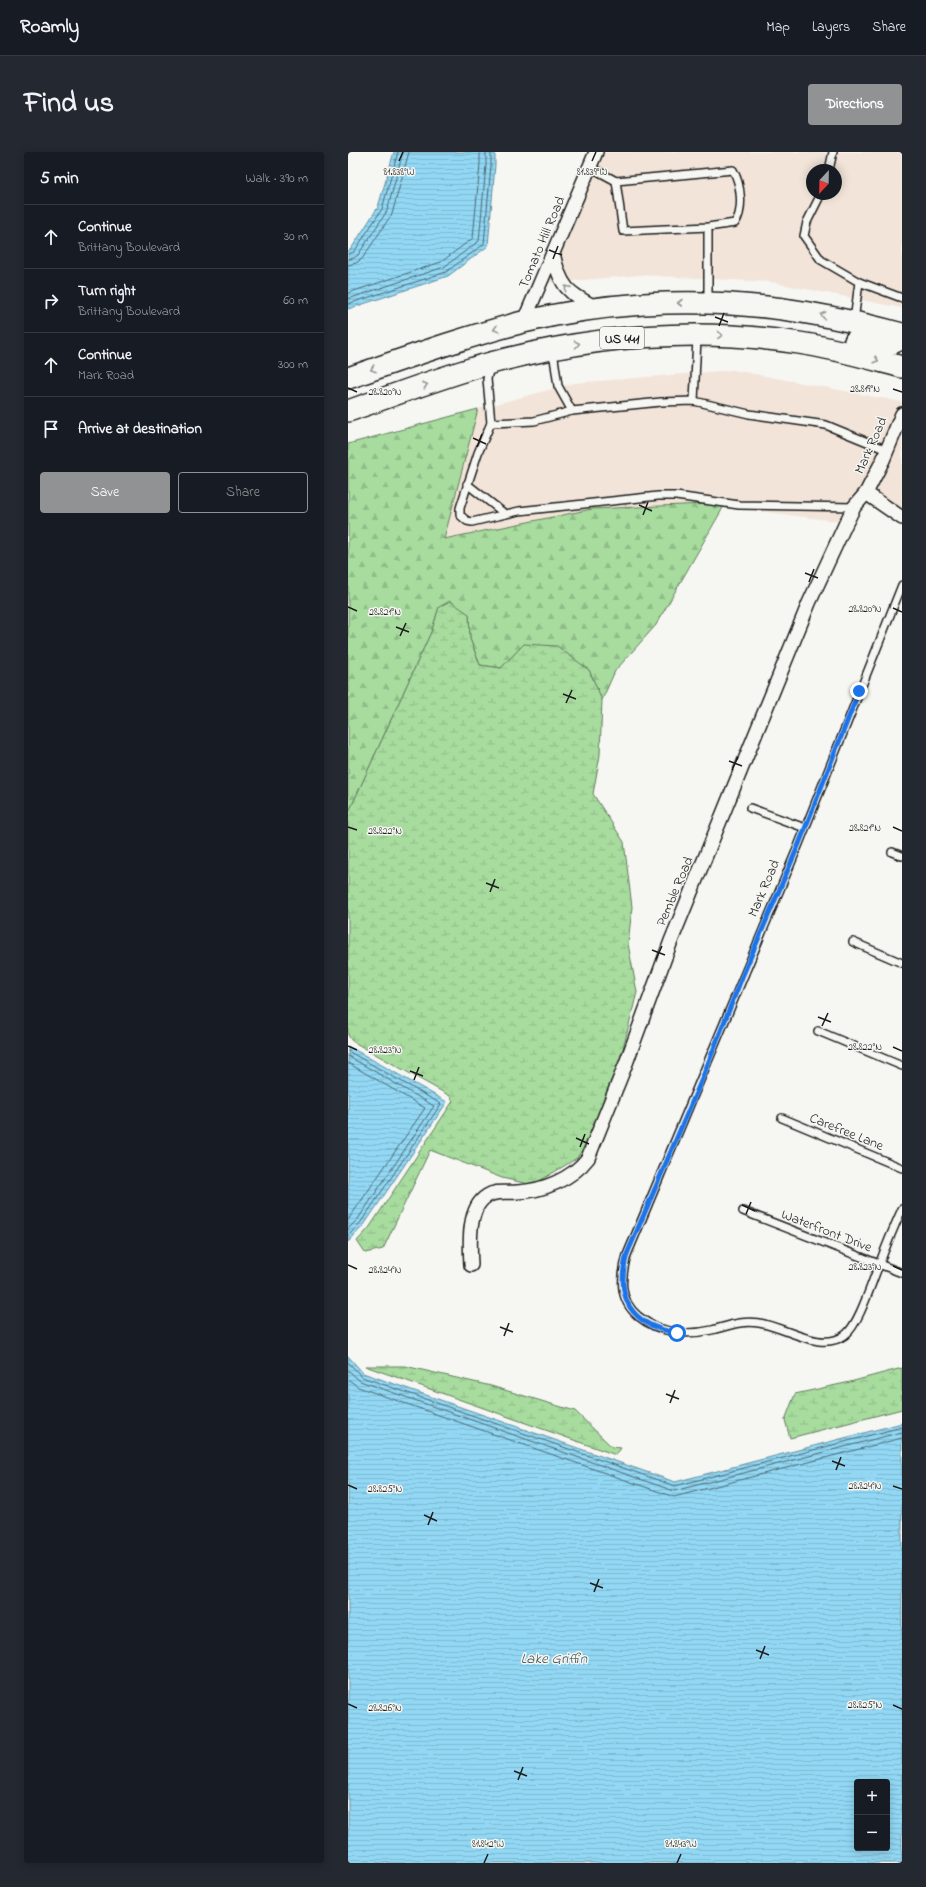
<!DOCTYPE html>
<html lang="en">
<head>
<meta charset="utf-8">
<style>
  :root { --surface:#171b24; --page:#242831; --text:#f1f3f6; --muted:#9ea1a6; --line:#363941; --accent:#919294 }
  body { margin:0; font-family:"Indie Flower",sans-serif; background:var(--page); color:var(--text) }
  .controls { position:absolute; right:12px; bottom:12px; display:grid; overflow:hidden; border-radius:4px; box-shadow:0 2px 10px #0003 }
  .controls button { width:36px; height:36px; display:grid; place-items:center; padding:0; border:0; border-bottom:1px solid var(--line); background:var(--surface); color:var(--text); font:20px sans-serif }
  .compass { position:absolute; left:458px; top:12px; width:36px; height:36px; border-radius:50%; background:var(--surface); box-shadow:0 2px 10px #0003; rotate:202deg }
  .stop { position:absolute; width:12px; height:12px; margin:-9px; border:3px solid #1a73e8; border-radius:50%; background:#fff }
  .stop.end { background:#1a73e8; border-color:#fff; box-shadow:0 1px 4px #0008 }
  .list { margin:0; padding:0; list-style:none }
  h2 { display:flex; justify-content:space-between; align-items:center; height:52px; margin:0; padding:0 16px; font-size:17px }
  h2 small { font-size:13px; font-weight:400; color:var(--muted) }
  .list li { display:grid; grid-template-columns:26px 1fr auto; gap:12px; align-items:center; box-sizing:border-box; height:64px; padding:0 16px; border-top:1px solid var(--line) }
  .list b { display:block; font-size:15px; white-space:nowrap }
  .list p { margin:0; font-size:13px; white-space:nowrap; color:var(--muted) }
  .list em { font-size:13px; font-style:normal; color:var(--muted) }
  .actions { display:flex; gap:8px; padding:12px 16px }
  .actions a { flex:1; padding:9px 0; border:1px solid var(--accent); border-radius:4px; text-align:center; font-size:14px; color:var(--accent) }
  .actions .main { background:var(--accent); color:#fff }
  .icon { flex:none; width:22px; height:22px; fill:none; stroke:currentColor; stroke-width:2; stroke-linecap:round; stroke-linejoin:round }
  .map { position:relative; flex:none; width:554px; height:1711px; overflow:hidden; border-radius:4px }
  header { display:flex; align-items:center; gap:24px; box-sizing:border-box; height:56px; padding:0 20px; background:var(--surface); border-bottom:1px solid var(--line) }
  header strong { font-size:19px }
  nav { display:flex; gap:22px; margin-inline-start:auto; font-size:14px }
  .intro { display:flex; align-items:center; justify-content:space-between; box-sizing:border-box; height:96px; padding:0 24px }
  h1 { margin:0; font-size:28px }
  .button { padding:10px 18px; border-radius:4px; background:var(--accent); color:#fff; font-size:14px; font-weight:700 }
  main { display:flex; gap:24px; padding:0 24px }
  aside { flex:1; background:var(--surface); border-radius:4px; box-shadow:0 2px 10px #0003 }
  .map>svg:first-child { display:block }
  .built { fill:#f2e4d8; fill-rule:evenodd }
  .forest { fill:url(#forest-firs); stroke:#627c5d }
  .wetland { fill:url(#wetland-marsh); stroke:#627c5d }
  .water { fill:url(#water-rules); stroke:#638d9e; fill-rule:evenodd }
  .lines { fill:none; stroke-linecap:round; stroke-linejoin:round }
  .shore { stroke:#4b6772; stroke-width:1 }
  .lane-casing { stroke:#1c1c1c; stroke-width:10 }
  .street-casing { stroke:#1c1c1c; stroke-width:16 }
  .primary-casing { stroke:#1c1c1c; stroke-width:24 }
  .lane { stroke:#f6f6f2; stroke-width:7 }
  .street { stroke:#f6f6f2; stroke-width:13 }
  .primary { stroke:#f6f6f2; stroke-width:21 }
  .oneway { stroke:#949492 }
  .route { stroke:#1a73e8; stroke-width:5 }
  .ticks { fill:none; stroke:#1c1c1c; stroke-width:1.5 }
  .labels { text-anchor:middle; stroke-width:3; stroke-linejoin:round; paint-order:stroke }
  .shield { fill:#f6f6f2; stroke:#5d5d5c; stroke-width:1 }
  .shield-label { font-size:13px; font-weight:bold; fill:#1c1c1c }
  .street-label { font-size:14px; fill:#1c1c1c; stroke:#f6f6f2 }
  .water-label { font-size:15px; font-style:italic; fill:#3f545d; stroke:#f6f6f2 }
  .ticks-label { font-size:10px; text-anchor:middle; fill:#1c1c1c; stroke:#f6f6f2; stroke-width:3; stroke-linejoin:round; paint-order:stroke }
</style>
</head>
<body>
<header>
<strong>Roamly</strong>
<nav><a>Map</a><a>Layers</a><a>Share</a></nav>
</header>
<div class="intro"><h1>Find us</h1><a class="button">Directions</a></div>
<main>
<aside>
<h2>5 min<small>Walk · 390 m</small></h2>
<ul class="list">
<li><svg class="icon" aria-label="ahead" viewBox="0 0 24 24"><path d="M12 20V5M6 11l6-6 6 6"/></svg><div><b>Continue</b><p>Brittany Boulevard</p></div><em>30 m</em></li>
<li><svg class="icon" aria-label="right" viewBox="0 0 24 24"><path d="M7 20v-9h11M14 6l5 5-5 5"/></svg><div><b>Turn right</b><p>Brittany Boulevard</p></div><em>60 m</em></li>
<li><svg class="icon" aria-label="ahead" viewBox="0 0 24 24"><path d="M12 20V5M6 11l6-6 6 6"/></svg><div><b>Continue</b><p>Mark Road</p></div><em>300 m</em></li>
<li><svg class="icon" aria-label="arrive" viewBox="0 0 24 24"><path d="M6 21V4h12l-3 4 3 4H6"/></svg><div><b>Arrive at destination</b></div></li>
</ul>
<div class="actions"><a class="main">Save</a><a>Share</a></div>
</aside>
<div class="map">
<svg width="554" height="1711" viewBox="0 0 554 1711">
  <defs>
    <pattern id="forest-firs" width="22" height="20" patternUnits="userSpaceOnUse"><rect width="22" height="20" fill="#a7dc9e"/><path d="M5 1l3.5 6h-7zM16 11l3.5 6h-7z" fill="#8fbc88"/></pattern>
    <pattern id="wetland-marsh" width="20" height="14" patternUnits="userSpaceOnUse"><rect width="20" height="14" fill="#a7dc9e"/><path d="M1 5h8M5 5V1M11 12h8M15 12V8" fill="none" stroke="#8fbc88"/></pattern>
    <pattern id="water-rules" width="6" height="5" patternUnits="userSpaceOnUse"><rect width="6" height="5" fill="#92d8f4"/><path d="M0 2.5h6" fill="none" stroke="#7db9d1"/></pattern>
  </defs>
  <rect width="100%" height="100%" fill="#f6f6f2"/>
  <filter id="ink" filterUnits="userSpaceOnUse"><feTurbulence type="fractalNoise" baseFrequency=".025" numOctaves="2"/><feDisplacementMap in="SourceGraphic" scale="8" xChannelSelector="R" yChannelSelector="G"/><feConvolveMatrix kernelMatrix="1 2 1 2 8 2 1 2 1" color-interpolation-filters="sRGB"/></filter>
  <g filter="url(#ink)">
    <g class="built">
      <path d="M248 0H554V156L423 130 292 123 201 131ZM464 18H488V42H464Z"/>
      <polygon points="385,218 554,250 554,365 513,352 495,370 357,352 244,357 95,387 130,257 227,231"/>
    </g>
    <polygon class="forest" points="130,257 96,387 244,357 357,352 376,354 308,473 267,519 254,548 241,518 176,492 153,516 132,513 122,487 121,462 91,455 84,478 0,662 0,292"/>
    <g class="wetland">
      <polygon points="102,449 121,462 122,487 132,513 153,516 176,492 209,494 241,518 254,548 252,603 245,642 276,690 284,755 280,792 289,840 261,954 229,1006 185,1033 154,1026 82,998 35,1097 17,1101 9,1089 21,1076 105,949 102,944 4,889 0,883 0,662 84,478 91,455"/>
      <polygon points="17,1214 57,1214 143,1234 227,1259 264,1295 273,1296 268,1303"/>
      <polygon points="554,1216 554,1257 442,1286 437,1268 447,1242 502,1230"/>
    </g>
    <g class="water">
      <polygon points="46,0 147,0 147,13 140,94 100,124 0,157 0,99 3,97 30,55"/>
      <polygon points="0,894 99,950 16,1073 0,1090"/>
      <path d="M0 1204 15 1221 327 1330 554 1271V1711H0ZM509 1630H539V1696H509Z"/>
    </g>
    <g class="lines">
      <g class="shore">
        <polyline points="0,102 6,100 34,57 50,0"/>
        <polyline points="0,107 6,106 10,103 39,59 55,0"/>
        <polyline points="0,113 8,111 14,107 44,62 61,0"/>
        <polyline points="0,141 93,110 125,86 132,12 132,0"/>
        <polyline points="0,147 96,115 131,89 138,13 138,0"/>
        <polyline points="0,152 98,120 136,92 143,13 143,0"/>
        <polyline points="0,899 93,952 13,1070 0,1084"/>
        <polyline points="0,904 86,954 10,1067 0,1077"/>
        <polyline points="0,911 77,956 0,1068"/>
        <polyline points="0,1210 14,1225 327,1334 554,1275"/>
        <polyline points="0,1218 12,1229 326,1339 554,1280"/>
        <polyline points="0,1227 10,1235 326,1345 554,1286"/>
      </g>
      <g class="lane-casing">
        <g id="lane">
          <polyline points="242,15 268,29"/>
          <polyline points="481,18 485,0"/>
          <polyline points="473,42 459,70 456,84 473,108 511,130"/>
          <path d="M360 75 275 79 268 29 385 18C393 32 396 58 387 71L360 75V149"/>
          <polyline points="506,169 511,130 554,146"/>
          <polyline points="205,199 210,234 224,259"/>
          <polyline points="142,215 139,227 143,271 186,269 224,259 313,250 346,249 401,262 478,273 539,298"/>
          <polyline points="346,249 349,186"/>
          <polyline points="143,271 130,301 112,356 112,363 119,369 124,370 171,359 310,344 328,344 391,353 506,355"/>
          <polyline points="119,332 157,362"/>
          <path d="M554 433 451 692 279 1103C273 1125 270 1147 290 1164 311 1181 338 1184 364 1178 380 1174 394 1168 411 1171 438 1175 473 1201 497 1183 511 1173 524 1129 531 1113 538 1094 546 1075 554 1057"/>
          <polyline points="402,656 457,676"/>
          <polyline points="544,700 554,704"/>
          <polyline points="505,790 554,811"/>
          <polyline points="470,879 554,914"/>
          <polyline points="434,966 554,1016"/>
          <polyline points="395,1059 554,1121"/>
        </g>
      </g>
      <g class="street-casing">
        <g id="street">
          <path d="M205 101C212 135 220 141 249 156"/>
          <polyline points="176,169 248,0"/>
          <polyline points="554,262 535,308 518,341 554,366"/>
          <path d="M123 1113C122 1093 119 1056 139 1044 148 1038 158 1041 169 1040 195 1039 224 1027 240 1006L277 914 323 789 461 451 497 373 506 355 518 341"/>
        </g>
      </g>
      <g class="primary-casing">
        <g id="primary">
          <path d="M507 189C527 193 535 198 554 186"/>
          <path d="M0 226C58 206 116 185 175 170 253 151 338 146 418 155 464 160 509 170 554 182"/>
          <path d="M0 259C47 243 95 224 143 211 244 184 348 175 451 191 486 196 520 206 554 215"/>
        </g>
      </g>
      <use href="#lane" class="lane"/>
      <use href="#street" class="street"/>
      <use href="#primary" class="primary"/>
    </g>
    <defs><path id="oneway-chevron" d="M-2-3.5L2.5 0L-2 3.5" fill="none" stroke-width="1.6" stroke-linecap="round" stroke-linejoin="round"/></defs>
    <g class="oneway">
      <use href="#oneway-chevron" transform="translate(219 136) rotate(-129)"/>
      <use href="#oneway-chevron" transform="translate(332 151) rotate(-180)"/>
      <use href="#oneway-chevron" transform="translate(475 163) rotate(-169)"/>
      <use href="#oneway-chevron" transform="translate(148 177) rotate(165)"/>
      <use href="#oneway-chevron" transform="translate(372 183) rotate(2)"/>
      <use href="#oneway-chevron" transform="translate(229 192) rotate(-10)"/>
      <use href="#oneway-chevron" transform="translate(528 208) rotate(16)"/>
      <use href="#oneway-chevron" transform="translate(25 217) rotate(161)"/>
      <use href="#oneway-chevron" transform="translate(77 233) rotate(-19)"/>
    </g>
  </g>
  <g class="lines" filter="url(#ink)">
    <path class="route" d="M329 1181C282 1173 267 1146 279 1102L354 927 394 825 451 692 511 539"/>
  </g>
  <path class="ticks" d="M51 9 55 0M244 9 248 0M201 98 214 103M205 107 210 94M367 165 380 170M371 174 376 161M0 236 9 240M545 237 554 240M125 286 138 292M129 295 134 282M291 353 304 359M295 363 300 350M457 421 470 426M461 430 466 417M0 455 9 459M545 456 554 460M48 475 61 480M52 484 58 471M215 542 228 547M218 551 224 538M381 609 394 614M384 618 390 605M0 675 9 678M545 675 554 679M138 731 151 736M142 740 147 727M304 798 317 803M308 807 314 794M470 865 483 870M474 874 480 861M0 894 9 898M545 895 554 899M62 919 75 924M66 928 71 915M228 986 241 992M232 995 237 982M394 1053 407 1059M398 1062 403 1050M0 1113 9 1117M545 1114 554 1118M152 1175 165 1180M156 1184 161 1171M318 1242 331 1247M322 1251 327 1238M484 1309 497 1314M488 1318 493 1305M0 1333 9 1337M545 1334 554 1337M76 1363 89 1369M80 1373 85 1360M242 1431 255 1436M246 1440 251 1427M408 1498 421 1503M412 1507 417 1494M0 1552 9 1556M545 1553 554 1557M166 1619 179 1624M170 1628 175 1615M136 1711 140 1702M329 1711 333 1702"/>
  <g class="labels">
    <rect class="shield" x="252" y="175" width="44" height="22" rx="3"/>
    <g class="shield-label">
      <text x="274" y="191">US 441</text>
    </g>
    <g class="street-label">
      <text transform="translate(193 90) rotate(-67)" y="5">Tomato Hill Road</text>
      <text transform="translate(522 293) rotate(-66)" y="5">Mark Road</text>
      <text transform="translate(415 736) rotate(-67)" y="5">Mark Road</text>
      <text transform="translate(326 739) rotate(-67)" y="5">Pemble Road</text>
      <text transform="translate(499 979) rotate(22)" y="5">Carefree Lane</text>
      <text transform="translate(479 1078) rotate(21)" y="5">Waterfront Drive</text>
    </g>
    <g class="water-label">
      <text x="206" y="1511">Lake Griffin</text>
    </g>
  </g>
  <g class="ticks-label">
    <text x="244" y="23">81.839°W</text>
    <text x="51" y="23">81.838°W</text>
    <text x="517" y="240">28.819°N</text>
    <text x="37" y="243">28.820°N</text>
    <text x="517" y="460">28.820°N</text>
    <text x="37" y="463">28.821°N</text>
    <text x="517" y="679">28.821°N</text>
    <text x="37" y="682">28.822°N</text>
    <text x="517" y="898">28.822°N</text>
    <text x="37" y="901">28.823°N</text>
    <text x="517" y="1118">28.823°N</text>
    <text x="37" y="1121">28.824°N</text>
    <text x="517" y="1337">28.824°N</text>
    <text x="37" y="1340">28.825°N</text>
    <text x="517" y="1556">28.825°N</text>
    <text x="37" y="1559">28.826°N</text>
    <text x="140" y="1695">81.842°W</text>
    <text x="333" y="1695">81.843°W</text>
  </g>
</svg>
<div class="controls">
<button>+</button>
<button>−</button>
</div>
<svg class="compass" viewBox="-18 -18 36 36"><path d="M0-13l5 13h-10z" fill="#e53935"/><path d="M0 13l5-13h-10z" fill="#9ea1a6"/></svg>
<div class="stop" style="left:329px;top:1181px"></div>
<div class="stop end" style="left:511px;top:539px"></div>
</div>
</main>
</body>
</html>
